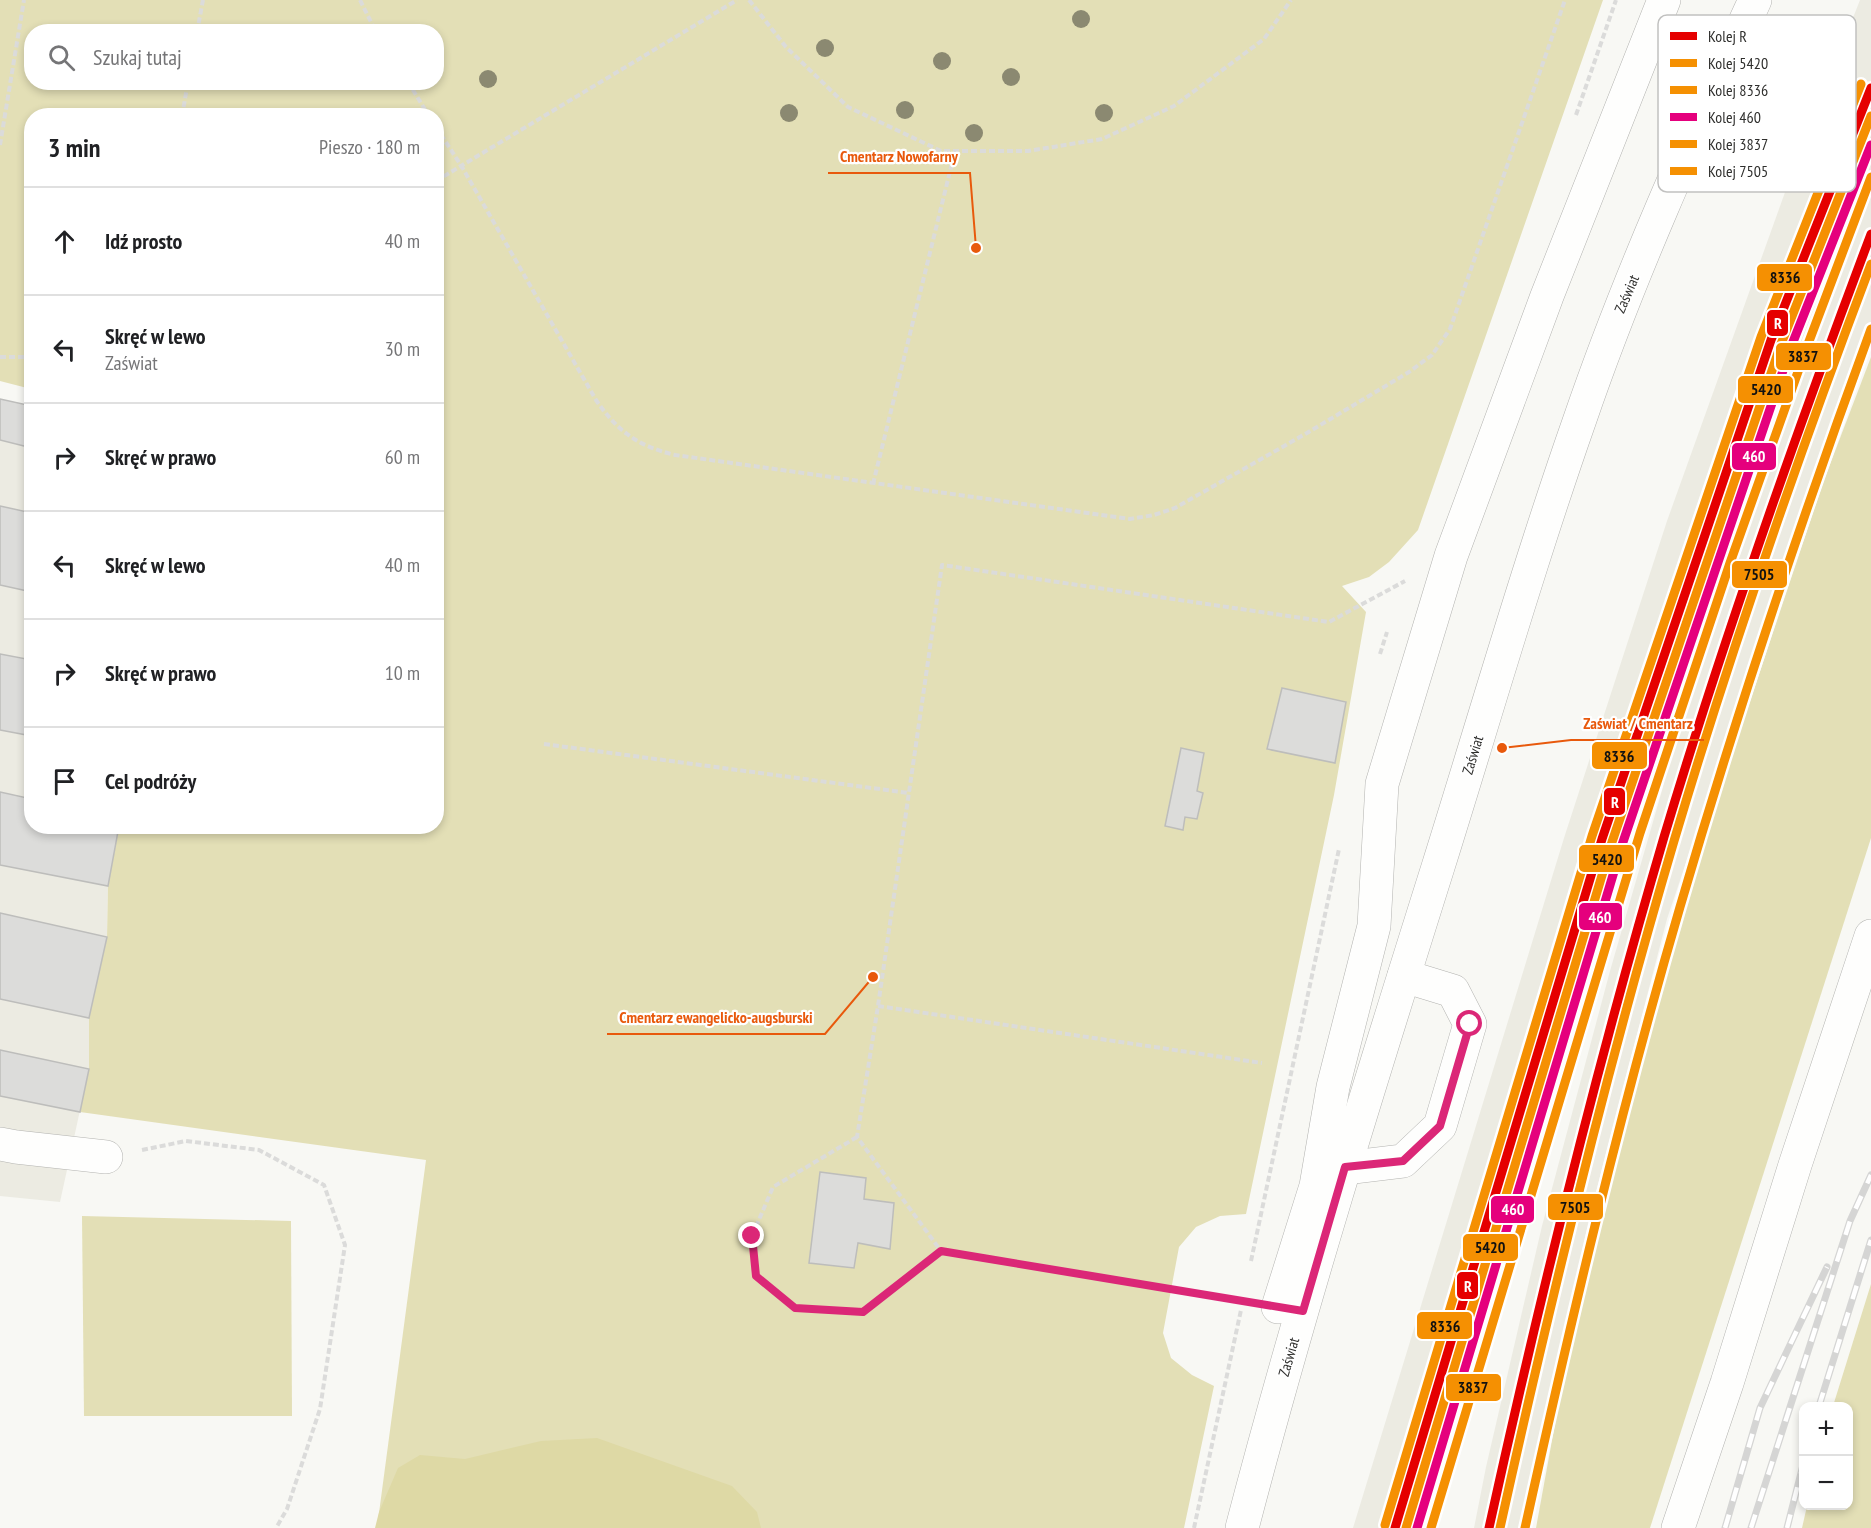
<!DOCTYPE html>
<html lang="pl">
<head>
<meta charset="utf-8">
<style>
  :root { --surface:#fff; --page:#f6f6f6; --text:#202124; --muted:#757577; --line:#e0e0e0 }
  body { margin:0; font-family:"PT Sans Narrow",sans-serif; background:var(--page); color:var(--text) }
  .controls { position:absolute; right:18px; bottom:18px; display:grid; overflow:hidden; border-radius:12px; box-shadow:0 3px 9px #0003 }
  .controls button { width:54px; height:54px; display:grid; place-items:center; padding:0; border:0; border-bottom:2px solid var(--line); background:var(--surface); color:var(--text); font:30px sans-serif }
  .stop { position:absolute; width:18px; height:18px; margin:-14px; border:4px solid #db2777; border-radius:50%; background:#fff }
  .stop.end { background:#db2777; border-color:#fff; box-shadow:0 2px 6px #0008 }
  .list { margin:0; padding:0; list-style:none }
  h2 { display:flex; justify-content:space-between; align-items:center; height:78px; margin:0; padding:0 24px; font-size:26px }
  h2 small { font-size:20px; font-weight:400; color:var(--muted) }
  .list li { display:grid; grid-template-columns:39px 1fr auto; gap:18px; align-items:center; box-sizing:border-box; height:108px; padding:0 24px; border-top:2px solid var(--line) }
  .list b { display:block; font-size:22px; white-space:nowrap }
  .list p { margin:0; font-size:20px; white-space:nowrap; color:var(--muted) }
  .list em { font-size:20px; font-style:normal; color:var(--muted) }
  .icon { flex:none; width:33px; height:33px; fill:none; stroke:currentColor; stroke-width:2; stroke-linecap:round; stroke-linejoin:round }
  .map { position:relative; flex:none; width:1871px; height:1528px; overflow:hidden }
  .search { position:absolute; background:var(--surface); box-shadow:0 3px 9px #0003; left:24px; top:24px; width:420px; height:66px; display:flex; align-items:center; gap:15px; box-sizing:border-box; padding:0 21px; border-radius:24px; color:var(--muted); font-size:22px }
  .panel { position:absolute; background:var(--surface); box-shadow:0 3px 9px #0003; left:24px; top:108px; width:420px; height:726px; border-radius:24px }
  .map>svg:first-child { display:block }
  .built { fill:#ecebe2 }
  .green { fill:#e3dfb6; fill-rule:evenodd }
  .forest { fill:#ded9a5 }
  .building { fill:#dcdcda; stroke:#bdbdbb; stroke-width:1.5 }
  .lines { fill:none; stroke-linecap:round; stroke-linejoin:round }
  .minor-casing { stroke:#b3b3b0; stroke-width:34 }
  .path { stroke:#dbdbda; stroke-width:4; stroke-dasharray:6 3; stroke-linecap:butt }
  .minor { stroke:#fefefd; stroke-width:33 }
  .rail-casing { stroke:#d5d5d4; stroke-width:7 }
  .rail { stroke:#fff; stroke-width:4.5; stroke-dasharray:14; stroke-linecap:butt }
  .rail-1-casing { stroke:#fff; stroke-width:14 }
  .rail-2-casing { stroke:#fff; stroke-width:14 }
  .rail-3-casing { stroke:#fff; stroke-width:14 }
  .rail-4-casing { stroke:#fff; stroke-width:14 }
  .rail-5-casing { stroke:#fff; stroke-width:14 }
  .rail-6-casing { stroke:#fff; stroke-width:14 }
  .rail-1 { stroke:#e50000; stroke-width:9 }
  .rail-2 { stroke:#f59002; stroke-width:9 }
  .rail-3 { stroke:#f59002; stroke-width:9 }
  .rail-4 { stroke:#e5007d; stroke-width:9 }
  .rail-5 { stroke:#f59002; stroke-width:9 }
  .rail-6 { stroke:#f59002; stroke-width:9 }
  .tree { fill:#8b8971 }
  .route { stroke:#db2777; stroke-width:8 }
  .labels { text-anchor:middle; stroke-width:4.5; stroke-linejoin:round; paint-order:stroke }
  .street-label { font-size:15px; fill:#2f2f2d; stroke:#fff }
  .key { fill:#fff; stroke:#c1c1c0; stroke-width:1.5 }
  .key-label { font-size:16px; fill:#2f2f2d }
  .leader { fill:none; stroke:#e8590c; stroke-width:2 }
  .callout-dot { fill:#e8590c; stroke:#fff; stroke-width:2 }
  .callout-label { font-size:16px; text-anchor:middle; font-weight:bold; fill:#e8590c; stroke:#fff; stroke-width:4.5; stroke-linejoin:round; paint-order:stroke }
  .line-badge { stroke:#fff; stroke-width:2 }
  .badge-label { font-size:16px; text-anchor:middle; font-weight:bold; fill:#fff }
  .pale-badge-label { font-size:16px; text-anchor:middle; font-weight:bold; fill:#111 }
</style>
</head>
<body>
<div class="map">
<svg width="1871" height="1528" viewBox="0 0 1871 1528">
  <rect width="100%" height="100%" fill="#f8f8f4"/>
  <g class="built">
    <polygon points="1860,0 1871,0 1871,327 1770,613 1667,919 1590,1215 1521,1528 1474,1528 1486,1467 1542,1226 1610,971 1663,787 1675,718 1617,897 1510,1261 1435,1528 1353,1528 1564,838 1667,521 1793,170"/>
    <polygon points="0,399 31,406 32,826 119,827 108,886 107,937 89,1018 89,1069 60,1202 0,1196"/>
  </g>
  <g class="green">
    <path d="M0 0H1603L1418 530 1389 562 1369 577 1342 586 1366 612 1334 795 1246 1214 1220 1216 1196 1227 1179 1247 1163 1333 1171 1358 1192 1375 1214 1386 1184 1528H377L426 1160 80 1112 89 1069V1018L107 937 108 886 119 827 436 826V116H32L31 389 0 381ZM32 32H436V82H32Z"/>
    <polygon points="1871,357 1871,838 1650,1528 1536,1528 1557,1413 1650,1014 1717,800 1824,480"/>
    <polygon points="82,1216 291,1221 292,1416 84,1416"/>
    <polygon points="1871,1284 1871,1528 1802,1528 1807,1506 1848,1506 1848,1406 1833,1406"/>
  </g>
  <polygon class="forest" points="597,1438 732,1486 757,1512 761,1528 375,1528 379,1512 398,1468 420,1455 465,1459 541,1441"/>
  <g class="building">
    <polygon points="0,399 32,406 32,448 0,440"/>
    <polygon points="0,506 32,513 32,592 0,585"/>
    <polygon points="0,654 32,660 32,736 0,730"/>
    <polygon points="1282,688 1346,702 1335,763 1267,749"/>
    <polygon points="1181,748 1204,753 1197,791 1203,793 1197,819 1185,817 1183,830 1165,826"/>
    <polygon points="0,792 32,799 32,826 119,826 108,886 0,865"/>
    <polygon points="0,913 107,937 89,1018 0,999"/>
    <polygon points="0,1050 89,1069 80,1112 0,1096"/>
    <polygon points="820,1172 866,1178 864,1199 894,1203 890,1249 858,1243 854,1268 809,1263"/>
  </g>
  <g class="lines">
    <g class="minor-casing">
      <g id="minor">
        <polyline points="0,1144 16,1147 106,1157"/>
        <polyline points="1345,1168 1403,1161 1440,1126 1470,1024 1453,991 1404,976"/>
        <polyline points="1278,1307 1316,1186 1333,1087 1374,926 1382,784 1451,556 1547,296 1664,0"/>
        <path d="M1242 1528C1300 1306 1369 1086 1438 867 1485 717 1528 567 1580 419 1629 276 1692 137 1755 0"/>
        <polyline points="1678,1528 1727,1383 1795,1165 1871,936"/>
      </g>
    </g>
    <g class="path">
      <polyline points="360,0 376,32"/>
      <polyline points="749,0 786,47 848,107 941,151 1028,151 1102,139 1174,106 1264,39 1291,0"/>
      <polyline points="197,32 203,0"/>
      <polyline points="408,82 429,116"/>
      <polyline points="1576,115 1616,0"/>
      <polyline points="182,116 188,82"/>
      <path d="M436 127 462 167 596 400C618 432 638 446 675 455L1130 519 1154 515 1175 508 1307 433 1409 372 1432 355 1450 329 1565 0"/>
      <polyline points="0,145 24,0"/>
      <polyline points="436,181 737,0"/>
      <polyline points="0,357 32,357"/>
      <polyline points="873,484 955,151"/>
      <polyline points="1380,654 1387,632"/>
      <polyline points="544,744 909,793"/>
      <polyline points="878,1006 1262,1063"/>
      <polyline points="857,1137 773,1187 752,1236 756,1277 795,1308 863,1312 941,1251 857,1137 878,1006 942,565 1329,622 1405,581"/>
      <polyline points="142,1150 186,1141 259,1150 324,1185 345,1245 320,1409 287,1509 276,1528"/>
      <polyline points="941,1251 1242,1300"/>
      <polyline points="1251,1261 1339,849"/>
      <polyline points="1194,1528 1241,1310"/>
    </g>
    <use href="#minor" class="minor"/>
    <g class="rail-casing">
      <g id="rail">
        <polyline points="1819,1406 1871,1240"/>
        <polyline points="1725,1528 1760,1408 1827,1267"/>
        <polyline points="1751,1528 1850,1221 1871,1175"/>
        <polyline points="1787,1528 1804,1461"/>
      </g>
    </g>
    <use href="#rail" class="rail"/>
    <g class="rail-1-casing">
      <g id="rail-1">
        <polyline points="1395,1528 1602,839 1771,340 1871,88"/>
        <path d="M1489 1528C1540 1296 1597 1065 1664 837 1725 634 1796 433 1871 234"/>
      </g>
    </g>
    <g class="rail-2-casing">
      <g id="rail-2">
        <polyline points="1406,1528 1612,842 1781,344 1871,116"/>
        <path d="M1525 1528C1571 1320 1620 1112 1680 907 1737 712 1801 520 1871 329"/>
      </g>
    </g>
    <g class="rail-3-casing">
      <polyline id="rail-3" points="1385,1525 1592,836 1761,337 1861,84"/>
    </g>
    <g class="rail-4-casing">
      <polyline id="rail-4" points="1417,1528 1622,845 1791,347 1871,145"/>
    </g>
    <g class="rail-5-casing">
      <polyline id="rail-5" points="1431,1528 1640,833 1730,563 1805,352 1871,177"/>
    </g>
    <g class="rail-6-casing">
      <path id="rail-6" d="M1500 1528C1551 1297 1607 1068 1674 841 1732 646 1799 454 1871 264"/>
    </g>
    <use href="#rail-1" class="rail-1"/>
    <use href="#rail-2" class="rail-2"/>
    <use href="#rail-3" class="rail-3"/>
    <use href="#rail-4" class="rail-4"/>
    <use href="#rail-5" class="rail-5"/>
    <use href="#rail-6" class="rail-6"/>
  </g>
  <g class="tree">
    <circle cx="1081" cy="19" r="9"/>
    <circle cx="825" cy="48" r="9"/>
    <circle cx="942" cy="61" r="9"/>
    <circle cx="1011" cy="77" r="9"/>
    <circle cx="488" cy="79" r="9"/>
    <circle cx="905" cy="110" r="9"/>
    <circle cx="789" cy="113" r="9"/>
    <circle cx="1104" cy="113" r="9"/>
    <circle cx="974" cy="133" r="9"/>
  </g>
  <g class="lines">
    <polyline class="route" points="752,1236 756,1276 795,1308 863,1312 941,1251 1303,1311 1345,1167 1403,1161 1440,1126 1470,1024"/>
  </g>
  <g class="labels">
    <g class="street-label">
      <text transform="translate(1627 294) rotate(-67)" y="5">Zaświat</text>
      <text transform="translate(1473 755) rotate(-73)" y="5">Zaświat</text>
      <text transform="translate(1289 1357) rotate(-74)" y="5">Zaświat</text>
    </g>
  </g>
  <rect x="1658" y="15" width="198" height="177" rx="9" class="key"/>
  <rect x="1670" y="32" width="27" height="8" fill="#e50000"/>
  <rect x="1670" y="59" width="27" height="8" fill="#f59002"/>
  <rect x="1670" y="86" width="27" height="8" fill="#f59002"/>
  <rect x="1670" y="113" width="27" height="8" fill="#e5007d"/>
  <rect x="1670" y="140" width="27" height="8" fill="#f59002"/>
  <rect x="1670" y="167" width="27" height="8" fill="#f59002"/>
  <g class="key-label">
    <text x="1708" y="42">Kolej R</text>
    <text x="1708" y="69">Kolej 5420</text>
    <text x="1708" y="96">Kolej 8336</text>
    <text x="1708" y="123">Kolej 460</text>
    <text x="1708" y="150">Kolej 3837</text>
    <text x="1708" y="177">Kolej 7505</text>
  </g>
  <path class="leader" d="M976 248L970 173H828M1502 748L1571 740H1704M873 977L825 1034H607"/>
  <g class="callout-dot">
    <circle cx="976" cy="248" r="6"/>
    <circle cx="1502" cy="748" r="6"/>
    <circle cx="873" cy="977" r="6"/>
  </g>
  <g class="callout-label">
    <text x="899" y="162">Cmentarz Nowofarny</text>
    <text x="1638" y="729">Zaświat / Cmentarz</text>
    <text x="716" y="1023">Cmentarz ewangelicko-augsburski</text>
  </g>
  <g class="line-badge">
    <rect x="1756" y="263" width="57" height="29" rx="6" fill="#f59002"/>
    <rect x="1766" y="309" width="23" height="28" rx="6" fill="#e50000"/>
    <rect x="1775" y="342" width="57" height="29" rx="6" fill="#f59002"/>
    <rect x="1737" y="375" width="57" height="29" rx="6" fill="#f59002"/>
    <rect x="1731" y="442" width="46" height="29" rx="6" fill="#e5007d"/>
    <rect x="1731" y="560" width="57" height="29" rx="6" fill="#f59002"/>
    <rect x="1591" y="741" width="57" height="29" rx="6" fill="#f59002"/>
    <rect x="1603" y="787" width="23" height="29" rx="6" fill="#e50000"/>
    <rect x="1578" y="844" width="57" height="29" rx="6" fill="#f59002"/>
    <rect x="1578" y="902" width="45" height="29" rx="6" fill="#e5007d"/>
    <rect x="1547" y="1193" width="57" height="28" rx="6" fill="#f59002"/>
    <rect x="1490" y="1195" width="45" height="29" rx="6" fill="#e5007d"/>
    <rect x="1462" y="1233" width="57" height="29" rx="6" fill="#f59002"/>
    <rect x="1456" y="1271" width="23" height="29" rx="6" fill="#e50000"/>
    <rect x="1416" y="1311" width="57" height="29" rx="6" fill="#f59002"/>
    <rect x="1445" y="1373" width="57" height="29" rx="6" fill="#f59002"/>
  </g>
  <g class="badge-label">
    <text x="1778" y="329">R</text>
    <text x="1754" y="462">460</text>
    <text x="1615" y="808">R</text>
    <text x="1600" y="923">460</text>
    <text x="1513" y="1215">460</text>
    <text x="1468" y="1292">R</text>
  </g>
  <g class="pale-badge-label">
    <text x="1785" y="283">8336</text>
    <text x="1803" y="362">3837</text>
    <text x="1766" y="395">5420</text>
    <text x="1759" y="580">7505</text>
    <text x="1619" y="762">8336</text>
    <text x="1607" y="865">5420</text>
    <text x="1575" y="1213">7505</text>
    <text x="1490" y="1253">5420</text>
    <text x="1445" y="1332">8336</text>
    <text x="1473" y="1393">3837</text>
  </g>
</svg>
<div class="controls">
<button>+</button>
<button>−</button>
</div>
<div class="stop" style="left:1470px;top:1024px"></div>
<div class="stop end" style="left:752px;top:1236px"></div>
<div class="search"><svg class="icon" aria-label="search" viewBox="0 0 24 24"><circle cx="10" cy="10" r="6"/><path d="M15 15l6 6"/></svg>Szukaj tutaj</div>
<section class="panel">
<h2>3 min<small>Pieszo · 180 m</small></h2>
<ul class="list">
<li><svg class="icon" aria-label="ahead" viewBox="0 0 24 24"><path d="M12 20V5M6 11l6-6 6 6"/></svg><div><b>Idź prosto</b></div><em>40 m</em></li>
<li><svg class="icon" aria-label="left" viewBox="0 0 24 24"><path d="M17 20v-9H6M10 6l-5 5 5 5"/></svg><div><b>Skręć w lewo</b><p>Zaświat</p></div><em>30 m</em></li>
<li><svg class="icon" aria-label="right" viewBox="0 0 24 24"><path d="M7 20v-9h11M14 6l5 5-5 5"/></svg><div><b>Skręć w prawo</b></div><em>60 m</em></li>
<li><svg class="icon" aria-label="left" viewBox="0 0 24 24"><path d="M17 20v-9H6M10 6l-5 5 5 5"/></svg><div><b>Skręć w lewo</b></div><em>40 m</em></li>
<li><svg class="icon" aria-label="right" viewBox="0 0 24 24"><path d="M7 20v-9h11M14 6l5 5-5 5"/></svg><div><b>Skręć w prawo</b></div><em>10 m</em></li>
<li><svg class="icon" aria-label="arrive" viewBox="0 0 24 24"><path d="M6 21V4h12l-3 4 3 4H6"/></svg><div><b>Cel podróży</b></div></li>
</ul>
</section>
</div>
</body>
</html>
